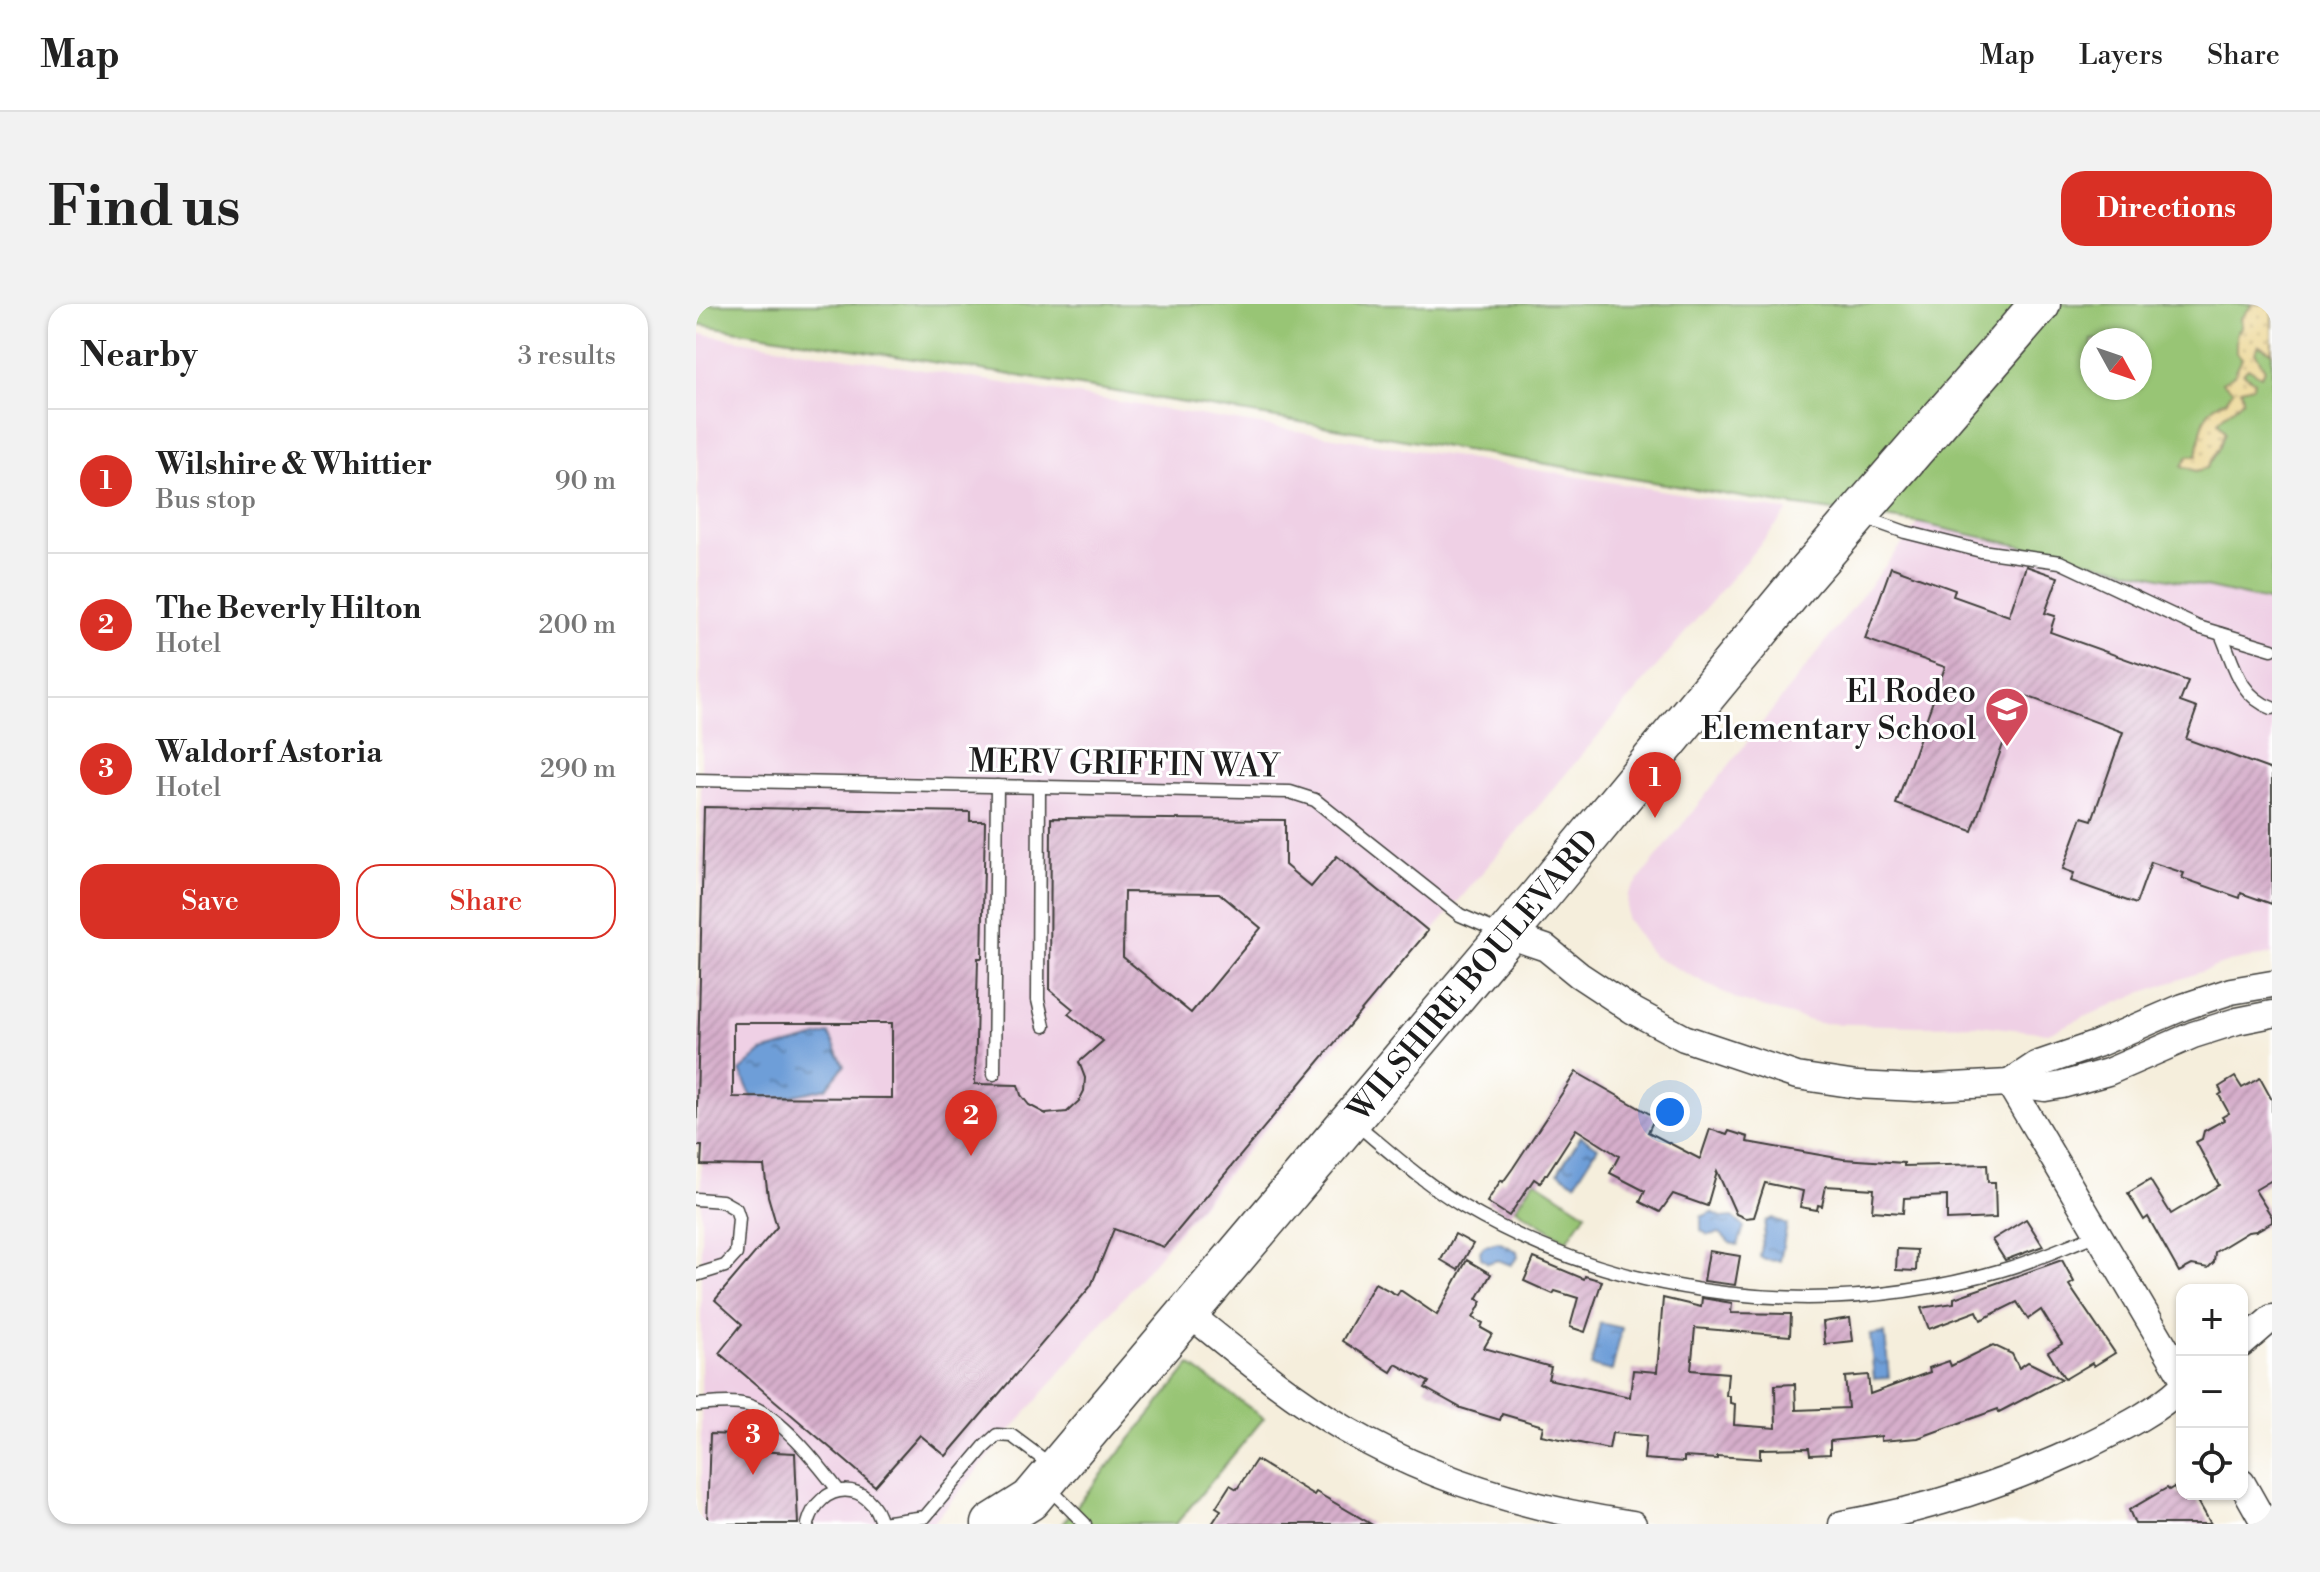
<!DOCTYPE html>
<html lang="en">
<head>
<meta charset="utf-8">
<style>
  :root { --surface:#fff; --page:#f2f2f2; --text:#222; --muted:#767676; --line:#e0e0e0; --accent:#d93025 }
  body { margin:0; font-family:"Libre Bodoni",serif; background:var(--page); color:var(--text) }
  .controls { position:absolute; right:24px; bottom:24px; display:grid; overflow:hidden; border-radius:16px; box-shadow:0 2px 6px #0004 }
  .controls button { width:72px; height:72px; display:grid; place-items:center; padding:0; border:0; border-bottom:2px solid var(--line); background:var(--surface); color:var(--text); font:40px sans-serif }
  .compass { position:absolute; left:1384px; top:24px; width:72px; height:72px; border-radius:50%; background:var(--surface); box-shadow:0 2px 6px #0004; rotate:130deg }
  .you { position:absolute; left:974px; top:808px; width:28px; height:28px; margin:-20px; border:6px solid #fff; border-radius:50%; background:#1a73e8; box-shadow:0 0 0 12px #1a73e833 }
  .badge { display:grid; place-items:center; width:52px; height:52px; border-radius:50%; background:var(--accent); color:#fff; font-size:26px; font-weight:700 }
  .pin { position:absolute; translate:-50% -66px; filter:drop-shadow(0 2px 4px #0008) }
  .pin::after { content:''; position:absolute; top:42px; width:28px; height:24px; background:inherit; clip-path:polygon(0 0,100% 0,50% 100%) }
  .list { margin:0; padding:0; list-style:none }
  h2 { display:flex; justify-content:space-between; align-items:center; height:104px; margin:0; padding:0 32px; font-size:34px }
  h2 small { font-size:26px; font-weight:400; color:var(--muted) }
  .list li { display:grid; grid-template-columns:52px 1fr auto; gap:24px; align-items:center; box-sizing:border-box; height:144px; padding:0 32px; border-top:2px solid var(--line) }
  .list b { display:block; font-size:30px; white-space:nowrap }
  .list p { margin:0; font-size:26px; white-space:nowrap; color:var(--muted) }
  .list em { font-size:26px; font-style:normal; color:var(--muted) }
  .actions { display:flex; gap:16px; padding:24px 32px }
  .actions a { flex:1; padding:18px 0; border:2px solid var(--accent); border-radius:24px; text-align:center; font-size:28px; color:var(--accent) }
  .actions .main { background:var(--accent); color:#fff }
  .icon { flex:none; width:44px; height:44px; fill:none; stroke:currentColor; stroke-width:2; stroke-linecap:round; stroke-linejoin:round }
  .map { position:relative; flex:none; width:1576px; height:1220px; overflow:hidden; border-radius:24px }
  header { display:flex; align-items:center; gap:48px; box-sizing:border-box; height:112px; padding:0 40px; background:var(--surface); border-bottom:2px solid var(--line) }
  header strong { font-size:38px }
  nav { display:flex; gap:44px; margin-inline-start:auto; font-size:28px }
  .intro { display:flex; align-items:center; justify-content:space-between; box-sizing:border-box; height:192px; padding:0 48px }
  h1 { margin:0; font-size:56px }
  .button { padding:20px 36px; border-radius:24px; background:var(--accent); color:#fff; font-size:28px; font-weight:700 }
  main { display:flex; gap:48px; padding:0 48px }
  aside { flex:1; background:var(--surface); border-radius:24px; box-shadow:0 2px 6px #0004 }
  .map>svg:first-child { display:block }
  .built { fill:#efd0e5 }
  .green { fill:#98c574; stroke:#5a7048; stroke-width:2; fill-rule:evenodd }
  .sand { fill:url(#sand-dots); stroke:#857b5d; stroke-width:2 }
  .water { fill:url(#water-ripples); stroke:#455d7a; stroke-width:2 }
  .building { fill:url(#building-hatch); fill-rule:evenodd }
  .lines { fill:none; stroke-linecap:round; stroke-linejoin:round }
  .lane-casing { stroke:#3d3c39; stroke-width:15 }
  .street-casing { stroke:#3d3c39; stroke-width:29 }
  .primary-casing { stroke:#3d3c39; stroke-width:43 }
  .lane { stroke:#fff; stroke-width:12 }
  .street { stroke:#fff; stroke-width:26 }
  .primary { stroke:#fff; stroke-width:40 }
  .labels { text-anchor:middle; stroke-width:6; stroke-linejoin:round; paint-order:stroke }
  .poi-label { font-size:32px; fill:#1c1c1c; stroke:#fff; text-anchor:end }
  .street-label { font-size:32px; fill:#1c1c1c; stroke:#fff }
</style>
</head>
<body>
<header>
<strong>Map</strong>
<nav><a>Map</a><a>Layers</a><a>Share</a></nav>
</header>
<div class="intro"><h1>Find us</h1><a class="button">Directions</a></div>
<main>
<aside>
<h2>Nearby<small>3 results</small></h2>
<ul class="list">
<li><span class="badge">1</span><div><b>Wilshire &amp; Whittier</b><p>Bus stop</p></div><em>90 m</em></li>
<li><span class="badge">2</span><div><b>The Beverly Hilton</b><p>Hotel</p></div><em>200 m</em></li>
<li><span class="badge">3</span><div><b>Waldorf Astoria</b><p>Hotel</p></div><em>290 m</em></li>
</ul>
<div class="actions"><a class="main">Save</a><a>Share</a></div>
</aside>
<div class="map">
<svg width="1576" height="1220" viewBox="0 0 1576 1220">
  <defs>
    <pattern id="sand-dots" width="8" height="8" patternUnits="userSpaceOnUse" patternTransform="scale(2)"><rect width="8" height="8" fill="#eeda9e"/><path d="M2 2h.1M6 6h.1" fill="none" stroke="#ccba88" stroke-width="1.8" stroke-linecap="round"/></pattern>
    <pattern id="water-ripples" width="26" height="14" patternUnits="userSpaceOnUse" patternTransform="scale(2)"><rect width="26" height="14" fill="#6e9ed8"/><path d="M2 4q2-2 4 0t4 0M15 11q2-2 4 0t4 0" fill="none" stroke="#5a80ae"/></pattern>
    <pattern id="building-hatch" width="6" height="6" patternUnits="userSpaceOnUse" patternTransform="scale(2)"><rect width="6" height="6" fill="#d6aecb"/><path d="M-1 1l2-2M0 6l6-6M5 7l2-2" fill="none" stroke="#b795ae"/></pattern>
  </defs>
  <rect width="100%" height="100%" fill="#fff"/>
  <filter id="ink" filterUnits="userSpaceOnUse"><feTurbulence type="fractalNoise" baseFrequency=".0125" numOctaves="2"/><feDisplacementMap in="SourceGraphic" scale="16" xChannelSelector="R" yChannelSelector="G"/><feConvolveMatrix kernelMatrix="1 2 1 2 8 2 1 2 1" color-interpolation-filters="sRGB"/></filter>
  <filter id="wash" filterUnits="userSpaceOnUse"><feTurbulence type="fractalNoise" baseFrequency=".006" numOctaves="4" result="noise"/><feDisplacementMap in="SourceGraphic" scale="32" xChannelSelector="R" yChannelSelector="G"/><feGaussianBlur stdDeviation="1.8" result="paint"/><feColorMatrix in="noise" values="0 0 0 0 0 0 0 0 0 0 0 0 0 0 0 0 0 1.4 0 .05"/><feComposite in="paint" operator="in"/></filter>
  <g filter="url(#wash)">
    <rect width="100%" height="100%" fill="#f5eedc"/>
    <g class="built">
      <polygon points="0,29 1092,207 236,1220 5,1220 5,441"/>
      <polygon points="1223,219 1576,298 1576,650 1533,658 1439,691 1352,729 1283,721 1224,722 1122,719 1042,696 957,652 930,614 932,590"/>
    </g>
    <g class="green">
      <path d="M1 0H1576V298L1223 219 1080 199 551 109 0 20ZM1396 36H1444V84H1396Z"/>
      <polygon points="839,876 890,909 871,937 820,904"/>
      <polygon points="494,1061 568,1114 480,1220 366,1220"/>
    </g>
    <path class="sand" d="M1557 0H1576V48L1563 41 1559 48 1569 66 1565 72 1552 64 1547 69 1559 77 1557 82 1545 85 1547 95C1540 105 1529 107 1522 118L1529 128 1523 144 1511 164 1500 167 1486 162 1492 152H1501C1504 132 1506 100 1530 97L1537 86 1526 78 1538 71 1546 54 1540 49V30L1546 23 1545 14Z"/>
    <g class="water">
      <polygon points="133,730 148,762 130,784 59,800 44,767 66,748"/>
      <polygon points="885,832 902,843 879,879 862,868"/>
      <polygon points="1016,908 1027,914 1037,913 1048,923 1042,941 1034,939 1024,929 1012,931 1005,926 1005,913"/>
      <polygon points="1077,914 1091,921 1084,957 1069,956 1064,953 1070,917"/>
      <polygon points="802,938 821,947 822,953 815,961 802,956 792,959 785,954 784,947 788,942"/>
      <polygon points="904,1019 926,1024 916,1067 895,1062"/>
      <polygon points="1189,1029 1193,1074 1178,1075 1174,1031"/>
    </g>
    <g id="blocks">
      <g class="building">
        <polygon points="1330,262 1362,273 1349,309 1359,312 1354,328 1492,377 1484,398 1501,404 1490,435 1576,466 1576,600 1545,589 1544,594 1486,574 1488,569 1455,558 1440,600 1375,577 1378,569 1367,565 1386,513 1396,516 1427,428 1325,390 1276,527 1200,500 1249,363 1169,335 1195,263 1259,286 1257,292 1313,312"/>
        <path d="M8 503 274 508V517H289L286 654H282L279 780 322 781 325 791 333 801 350 810 371 808 383 797 388 787 389 774 383 758 407 737 372 710 377 705 354 686 355 514 589 516V561L615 583 641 552 732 627 468 943 418 925 395 982 250 1152 224 1131 179 1182 23 1049 46 1020 19 996 81 923 72 892 68 862 5 861 6 842H0ZM428 588 523 589 565 624 495 709 427 653ZM37 719H196V794L37 793Z"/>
        <polygon points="880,768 959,813 952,828 1004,855 1014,825 1031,831 1033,827 1052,833 1051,838 1147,855 1208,859 1208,862 1291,860 1292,878 1299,878 1300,914 1251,916 1251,892 1208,894 1207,909 1176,907 1178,885 1130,882 1126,902 1122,901 1121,906 1104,903 1107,887 1069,879 1058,913 1049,914 1040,910 1021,867 1011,902 977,890 964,908 944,898 949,887 914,869 923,852 880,825 851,870 849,870 844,879 838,875 813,912 791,898 805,876 807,878 817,864"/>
        <polygon points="1539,773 1546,784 1564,774 1576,796 1576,876 1559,886 1576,913 1576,918 1560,927 1552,928 1519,948 1518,958 1512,964 1496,961 1483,968 1452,913 1448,916 1432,889 1454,876 1475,910 1523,881 1500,838 1506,835 1508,827 1528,816 1526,813 1533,809 1523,791 1526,789 1523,783"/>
        <polygon points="1330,915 1347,942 1309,956 1296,936"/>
        <polygon points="759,930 777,940 762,966 745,956"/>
        <polygon points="1201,945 1221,946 1220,967 1200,966"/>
        <polygon points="1013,947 1044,952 1039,981 1008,977"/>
        <polygon points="838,954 888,975 889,972 906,977 889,1028 874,1023 882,994 859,987 857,990 828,977"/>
        <polygon points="771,956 795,970 781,995 786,997 777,1014 787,1019 785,1024 796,1030 788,1044 855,1063 852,1075 934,1093 937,1066 961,1068 967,994 1005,1003 1006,994 1036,999 1035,1009 1095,1010 1094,1032 999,1024 995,1066 1032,1069 1030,1092 1034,1092 1034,1099 1039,1100 1038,1121 1080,1124 1079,1081 1099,1080 1100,1106 1152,1104 1149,1073 1172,1071 1174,1090 1234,1068 1233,1064 1253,1057 1255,1062 1297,1041 1316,1050 1323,1064 1332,1058 1366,1075 1303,1108 1302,1105 1222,1134 1185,1137 1185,1132 1134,1137 1134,1150 1114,1151 1113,1144 1064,1145 1064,1155 1021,1152 1021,1155 988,1153 988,1158 948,1155 950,1132 916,1129 913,1145 845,1131 847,1122 806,1110 804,1116 765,1104 729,1084 733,1078 700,1060 695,1068 646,1037 679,979 701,991 704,986 741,1011"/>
        <polygon points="1366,956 1378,978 1373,981 1419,1049 1398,1062 1396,1059 1369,1075 1352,1048 1366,1040 1345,1006 1332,1015 1321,998 1285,1016 1281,1007 1233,1025 1225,1004 1258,999 1258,994"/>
        <polygon points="1154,1014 1157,1037 1129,1040 1127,1018"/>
        <polygon points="14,1130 38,1131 39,1146 99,1149 102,1220 11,1220"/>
        <polygon points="560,1156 618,1191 620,1188 675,1220 516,1220 525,1206 520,1203 534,1181 541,1185"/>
        <polygon points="1478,1183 1482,1190 1498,1190 1515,1220 1439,1220 1433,1206 1471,1184 1473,1186"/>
      </g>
    </g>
  </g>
  <g filter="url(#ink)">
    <use href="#blocks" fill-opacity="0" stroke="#3d3c39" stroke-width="2"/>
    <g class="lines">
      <g class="lane-casing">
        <g id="lane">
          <polyline points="1167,213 1209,228 1285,247 1364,258 1502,323 1576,345"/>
          <path d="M1525 330C1538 360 1543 392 1576 404"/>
          <polyline points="0,476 594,488 619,496 764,611 806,629"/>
          <polyline points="343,483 342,696 348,722"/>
          <polyline points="298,770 301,482"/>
          <path d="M658 818C693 847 728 879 768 903 928 997 1128 1018 1306 966 1339 957 1370 942 1402 930"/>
          <polyline points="0,895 26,897 40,905 43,914 40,950 29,962 0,971"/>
          <path d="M0 1101C16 1100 36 1097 51 1101 83 1110 122 1160 142 1186"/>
          <polyline points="351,1182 389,1220"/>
          <polyline points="185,1219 229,1213 288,1143 301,1131 316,1132 355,1161"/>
          <path d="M112 1220C123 1176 175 1175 185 1220"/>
        </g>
      </g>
      <g class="street-casing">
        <g id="street">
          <polyline points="809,630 850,644 883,671 936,706 988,734 1101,772 1161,781 1220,784 1313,779 1349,784 1366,781 1412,768 1497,731 1541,717 1576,710"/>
          <polyline points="1313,779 1486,1072"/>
          <polyline points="1313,779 1340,761 1401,740 1487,703 1535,687 1576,680"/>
          <path d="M492 1009C543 1050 593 1092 649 1125 736 1176 838 1206 937 1220"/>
          <polyline points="1546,1040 1576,1014"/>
          <polyline points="1546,1179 1569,1220"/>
          <path d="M1146 1220C1234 1205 1311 1179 1392 1141 1426 1124 1458 1109 1486 1083"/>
        </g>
      </g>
      <g class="primary-casing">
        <polyline id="primary" points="296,1220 334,1196 360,1165 842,594 1105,276 1344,0"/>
      </g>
      <use href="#lane" class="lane"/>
      <use href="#street" class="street"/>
      <use href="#primary" class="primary"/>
    </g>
  </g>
  <defs>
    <g id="school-pin" transform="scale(2.3)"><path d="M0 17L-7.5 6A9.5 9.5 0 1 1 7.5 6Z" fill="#d1495b" stroke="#fff"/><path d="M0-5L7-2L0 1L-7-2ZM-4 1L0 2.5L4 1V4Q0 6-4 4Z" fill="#fff"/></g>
  </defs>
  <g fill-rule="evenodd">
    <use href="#school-pin" x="1311" y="405"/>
  </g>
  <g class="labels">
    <g class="poi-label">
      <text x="1280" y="398">El Rodeo<tspan x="1280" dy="37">Elementary School</tspan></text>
    </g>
    <g class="street-label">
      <text transform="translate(428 459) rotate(1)" y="11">MERV GRIFFIN WAY</text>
      <text transform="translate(777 671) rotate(-50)" y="11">WILSHIRE BOULEVARD</text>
    </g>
  </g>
</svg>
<div class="controls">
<button>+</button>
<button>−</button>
<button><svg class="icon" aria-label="locate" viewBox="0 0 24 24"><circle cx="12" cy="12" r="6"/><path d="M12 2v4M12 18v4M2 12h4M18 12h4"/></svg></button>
</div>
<svg class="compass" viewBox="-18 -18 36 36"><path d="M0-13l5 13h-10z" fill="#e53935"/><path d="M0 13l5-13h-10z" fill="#767676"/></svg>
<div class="you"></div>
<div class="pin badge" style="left:959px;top:514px">1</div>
<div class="pin badge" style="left:275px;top:852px">2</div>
<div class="pin badge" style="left:57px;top:1171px">3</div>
</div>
</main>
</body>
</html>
